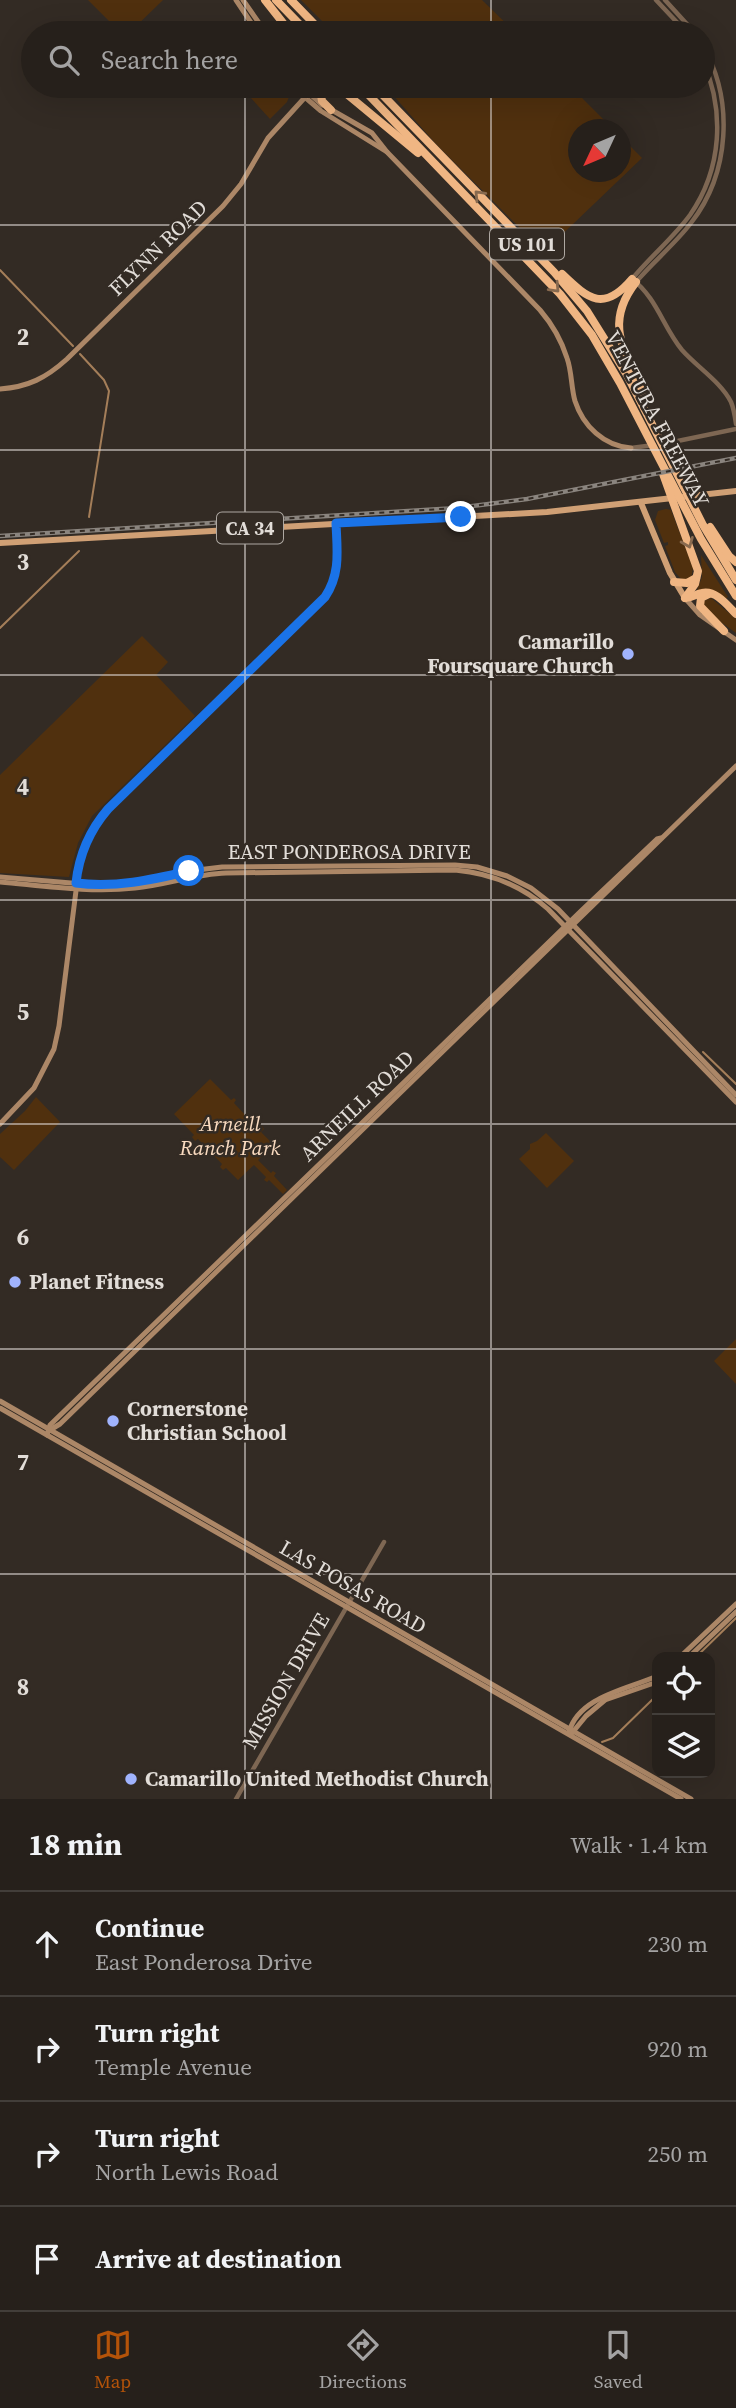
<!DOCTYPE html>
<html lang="en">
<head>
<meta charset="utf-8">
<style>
  :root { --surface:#26201b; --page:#2e2824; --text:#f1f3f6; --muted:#a4a3a3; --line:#423e3a; --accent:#b45309 }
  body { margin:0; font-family:"Source Serif 4",serif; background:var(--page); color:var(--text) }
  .controls { position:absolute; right:21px; bottom:21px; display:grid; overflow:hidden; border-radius:14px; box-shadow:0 7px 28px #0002 }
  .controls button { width:63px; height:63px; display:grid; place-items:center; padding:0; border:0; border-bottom:2px solid var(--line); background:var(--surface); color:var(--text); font:35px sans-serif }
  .compass { position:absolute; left:568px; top:119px; width:63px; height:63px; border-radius:50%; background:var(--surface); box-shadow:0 7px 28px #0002; rotate:226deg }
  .stop { position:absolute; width:21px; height:21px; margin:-16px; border:5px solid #1a73e8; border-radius:50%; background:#fff }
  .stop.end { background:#1a73e8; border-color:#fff; box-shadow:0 2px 7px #0008 }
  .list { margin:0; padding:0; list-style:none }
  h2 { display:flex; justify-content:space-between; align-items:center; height:91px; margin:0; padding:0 28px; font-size:30px }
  h2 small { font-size:23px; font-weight:400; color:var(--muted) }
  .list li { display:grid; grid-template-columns:46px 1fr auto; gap:21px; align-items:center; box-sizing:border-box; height:105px; padding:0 28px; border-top:2px solid var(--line) }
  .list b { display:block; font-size:26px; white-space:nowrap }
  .list p { margin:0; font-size:23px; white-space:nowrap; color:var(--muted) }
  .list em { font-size:23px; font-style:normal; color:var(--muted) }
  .icon { flex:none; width:38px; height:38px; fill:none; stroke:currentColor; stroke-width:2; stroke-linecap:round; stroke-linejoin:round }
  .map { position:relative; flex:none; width:736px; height:1799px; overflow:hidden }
  .search { position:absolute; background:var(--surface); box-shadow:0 7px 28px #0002; left:21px; right:21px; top:21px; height:77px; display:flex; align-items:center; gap:18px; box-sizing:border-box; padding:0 24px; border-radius:38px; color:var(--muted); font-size:26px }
  .sheet { height:511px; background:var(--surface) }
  nav { display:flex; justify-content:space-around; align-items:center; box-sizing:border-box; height:98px; border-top:2px solid var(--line); background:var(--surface); font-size:19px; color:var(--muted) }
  nav a { display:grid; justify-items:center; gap:4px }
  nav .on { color:var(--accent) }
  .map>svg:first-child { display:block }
  .green { fill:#50300e }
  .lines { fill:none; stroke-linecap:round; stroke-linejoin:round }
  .stream { stroke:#a47e59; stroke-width:2 }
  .tertiary { stroke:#7e6753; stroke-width:4.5 }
  .secondary { stroke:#ac8767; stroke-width:5 }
  .primary { stroke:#d0a075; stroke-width:6 }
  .motorway { stroke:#f0b683; stroke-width:8 }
  .rail-casing { stroke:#8a847e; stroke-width:4.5 }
  .rail { stroke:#332b24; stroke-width:2; stroke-dasharray:5; stroke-linecap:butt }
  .oneway { stroke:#886a4f }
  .route { stroke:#1a73e8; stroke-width:9 }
  .grid { fill:none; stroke:#e2ddd8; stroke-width:2; stroke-opacity:0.55 }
  .poi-dot { fill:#a0b3fd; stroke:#332b24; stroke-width:2.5 }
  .labels { text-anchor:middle; stroke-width:5; stroke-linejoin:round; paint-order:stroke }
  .shield { fill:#332b24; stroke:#aea8a2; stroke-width:2 }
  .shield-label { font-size:19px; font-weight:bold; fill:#e2ddd8 }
  .street-label { font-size:21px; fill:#e2ddd8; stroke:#332b24 }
  .poi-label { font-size:21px; font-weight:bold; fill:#e2ddd8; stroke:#332b24; text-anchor:start }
  .park-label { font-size:21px; font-style:italic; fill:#fadbc0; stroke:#332b24 }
  .grid-label { font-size:23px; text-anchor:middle; font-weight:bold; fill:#e2ddd8; stroke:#332b24; stroke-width:5; stroke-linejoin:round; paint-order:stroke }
</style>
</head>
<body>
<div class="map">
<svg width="736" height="1799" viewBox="0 0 736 1799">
  <rect width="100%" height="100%" fill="#332b24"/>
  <g class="green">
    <polygon points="88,0 163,0 129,33 121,33"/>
    <polygon points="301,0 482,0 516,33 334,33"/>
    <polygon points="240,86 283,86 290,94 287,102 270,119"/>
    <polygon points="385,86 570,86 613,129 578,130 578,172 620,172 621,137 642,158 548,248 527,235 436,144"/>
    <polygon points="666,509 671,510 693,568 691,579 682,580 675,572 665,546 668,545 668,542 664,543 655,520 658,511"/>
    <polygon points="701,555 728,597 725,599 697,590 702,577"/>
    <polygon points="711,598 736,619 736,633 703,609 704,601"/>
    <polygon points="142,636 168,662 156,675 195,716 92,816 78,843 69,877 0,873 0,775"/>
    <polygon points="210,1079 231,1100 234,1098 236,1100 234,1103 258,1129 262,1126 264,1129 261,1132 274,1145 258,1160 271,1173 273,1171 276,1173 274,1176 287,1190 283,1194 269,1180 267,1182 264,1180 266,1177 254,1165 238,1180 226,1168 223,1170 220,1167 222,1164 198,1139 195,1141 192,1137 194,1135 174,1114"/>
    <polygon points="36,1097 60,1122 14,1170 0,1157 0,1134 25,1111"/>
    <polygon points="546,1133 574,1161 547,1188 519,1159 530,1149 530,1144 537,1141"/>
    <polygon points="736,1339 736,1384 714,1361"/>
  </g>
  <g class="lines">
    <g class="stream">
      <polyline points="0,270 73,346"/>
      <polyline points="80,354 104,380 109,391 89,517"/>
      <polyline points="0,628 79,551"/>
      <polyline points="703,1052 736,1084"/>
      <polyline points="696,1657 736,1618"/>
      <polyline points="602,1742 613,1738 655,1697"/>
    </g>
    <g class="tertiary">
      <polyline points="656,0 687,33"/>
      <polyline points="665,0 695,33"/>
      <path d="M703 61C725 111 722 169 690 215 673 238 650 257 632 279 657 298 663 327 682 350 697 367 721 382 731 402 734 409 735 417 736 424"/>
      <path d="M636 282C654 261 675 244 691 223 730 173 734 100 703 46"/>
      <polyline points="663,444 736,429"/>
      <polyline points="631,448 654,445"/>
      <polyline points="236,1799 384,1542"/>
    </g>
    <g class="secondary">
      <polyline points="236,0 258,33"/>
      <polyline points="243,0 266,33"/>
      <polyline points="292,86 321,111 387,152"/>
      <polyline points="301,86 322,105"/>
      <path d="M330 109 372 133 387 152 540 310C552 324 561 339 567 358 572 372 571 387 575 401 583 426 604 446 631 448"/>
      <path d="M0 389C28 387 46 378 67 359L223 206 241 184 268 138 308 94"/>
      <polyline points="685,598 700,615 736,640"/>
      <polyline points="0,877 83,884 120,884 145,881 189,871 222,867 455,865 477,867 507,876 531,888 558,909 736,1095"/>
      <path d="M0 882C45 886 91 893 135 888 166 885 195 874 226 873L455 870C489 873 522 886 548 909L736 1102"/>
      <path d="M0 1124 34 1088 54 1049 59 1026 80 859 91 832 113 804 322 601C340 576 338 552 336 523"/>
      <polyline points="0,1401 691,1799"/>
      <polyline points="0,1408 681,1799"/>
      <polyline points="50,1430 60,1424 736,766"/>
      <polyline points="47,1435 50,1425 582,910 657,839 661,838"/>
      <polyline points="680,1657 736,1604"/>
      <polyline points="689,1657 736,1612"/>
      <path d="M569 1732C579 1696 629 1689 657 1676"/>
      <polyline points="572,1733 586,1716 605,1700 657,1682"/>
    </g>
    <g class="primary">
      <polyline points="641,503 670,573 685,598"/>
      <polyline points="0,543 547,512 736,491"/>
    </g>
    <g class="motorway">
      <polyline points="265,0 291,33"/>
      <polyline points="276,0 308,33"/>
      <polyline points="291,0 323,33"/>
      <polyline points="329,86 321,95 322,101 331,110"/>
      <polyline points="337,86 418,153"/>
      <polyline points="360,86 560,294 592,335 620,383 701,539 736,596"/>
      <polyline points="374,86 554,272 587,311 627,375 703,525 736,580"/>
      <polyline points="308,94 324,86"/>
      <path d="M562 274C589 300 604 312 632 279"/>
      <path d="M636 282C604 323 624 350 642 392"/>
      <polyline points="663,474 698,571 695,584 685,598"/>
      <polyline points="710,527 729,556 736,562"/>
      <polyline points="674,582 687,583 696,578"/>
      <polyline points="709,594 701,598 700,606 724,631"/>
      <path d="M685 598C692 598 695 594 702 593 716 590 727 605 736 614"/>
    </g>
    <g class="rail-casing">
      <polyline id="rail" points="0,536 457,508 527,499 736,458"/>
    </g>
    <use href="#rail" class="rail"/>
  </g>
  <defs><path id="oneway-chevron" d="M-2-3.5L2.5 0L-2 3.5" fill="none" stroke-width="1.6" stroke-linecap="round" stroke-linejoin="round" transform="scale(1.75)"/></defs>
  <g class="oneway">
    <use href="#oneway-chevron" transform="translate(479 195) rotate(-134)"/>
    <use href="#oneway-chevron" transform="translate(555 288) rotate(47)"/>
    <use href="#oneway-chevron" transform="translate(688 543) rotate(68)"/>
  </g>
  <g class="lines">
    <path class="route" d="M189 871C151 880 115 888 76 883 79 855 89 831 108 809L325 597C341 573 337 550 336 523L461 517"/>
  </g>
  <path class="grid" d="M245 0V33M491 0V33M245 86V1799M491 86V1799M0 225H736M0 450H736M0 675H736M0 900H736M0 1124H736M0 1349H736M0 1574H736"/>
  <g class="poi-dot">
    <circle cx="628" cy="654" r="7"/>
    <circle cx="15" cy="1282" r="7"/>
    <circle cx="113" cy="1421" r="7"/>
    <circle cx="131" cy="1779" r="7"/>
  </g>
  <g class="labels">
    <g class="shield">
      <rect x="490" y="228.5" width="74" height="31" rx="5"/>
      <rect x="217" y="512.5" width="66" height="31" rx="5"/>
    </g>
    <g class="shield-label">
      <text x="527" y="251">US 101</text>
      <text x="250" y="535">CA 34</text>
    </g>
    <g class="street-label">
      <text transform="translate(158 248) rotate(-44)" y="7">FLYNN ROAD</text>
      <text transform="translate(657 419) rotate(62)" y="7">VENTURA FREEWAY</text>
      <text x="349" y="859">EAST PONDEROSA DRIVE</text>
      <text transform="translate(357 1106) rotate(-44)" y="7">ARNEILL ROAD</text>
      <text transform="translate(353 1587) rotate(30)" y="7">LAS POSAS ROAD</text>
      <text transform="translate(286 1681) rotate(-60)" y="7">MISSION DRIVE</text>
    </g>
    <g class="poi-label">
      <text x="614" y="649" text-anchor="end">Camarillo<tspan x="614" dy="24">Foursquare Church</tspan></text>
      <text x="29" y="1289">Planet Fitness</text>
      <text x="127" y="1416">Cornerstone<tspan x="127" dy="24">Christian School</tspan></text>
      <text x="145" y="1786">Camarillo United Methodist Church</text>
    </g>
    <g class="park-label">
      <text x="230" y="1131">Arneill<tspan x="230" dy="24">Ranch Park</tspan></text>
    </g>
  </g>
  <g class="grid-label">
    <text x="23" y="345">2</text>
    <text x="23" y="570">3</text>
    <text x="23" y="795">4</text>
    <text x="23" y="1020">5</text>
    <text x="23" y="1245">6</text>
    <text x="23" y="1470">7</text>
    <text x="23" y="1695">8</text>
  </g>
</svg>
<div class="controls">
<button><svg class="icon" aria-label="locate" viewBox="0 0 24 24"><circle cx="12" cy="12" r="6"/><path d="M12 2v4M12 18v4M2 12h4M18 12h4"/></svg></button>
<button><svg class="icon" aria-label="layers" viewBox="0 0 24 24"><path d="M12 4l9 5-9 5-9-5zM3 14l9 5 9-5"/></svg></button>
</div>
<svg class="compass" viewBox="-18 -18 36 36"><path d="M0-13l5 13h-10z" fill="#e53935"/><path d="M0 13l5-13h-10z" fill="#a4a3a3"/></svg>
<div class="stop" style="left:189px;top:871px"></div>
<div class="stop end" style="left:461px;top:517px"></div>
<div class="search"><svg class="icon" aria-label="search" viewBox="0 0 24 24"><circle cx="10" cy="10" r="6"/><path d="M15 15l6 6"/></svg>Search here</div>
</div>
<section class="sheet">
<h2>18 min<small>Walk · 1.4 km</small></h2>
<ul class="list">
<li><svg class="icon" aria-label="ahead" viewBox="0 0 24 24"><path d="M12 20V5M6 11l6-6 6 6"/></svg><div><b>Continue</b><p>East Ponderosa Drive</p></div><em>230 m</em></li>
<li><svg class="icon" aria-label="right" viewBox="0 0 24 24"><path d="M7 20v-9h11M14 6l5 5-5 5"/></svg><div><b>Turn right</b><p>Temple Avenue</p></div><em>920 m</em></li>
<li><svg class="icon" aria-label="right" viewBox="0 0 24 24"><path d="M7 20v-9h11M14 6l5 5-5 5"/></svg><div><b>Turn right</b><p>North Lewis Road</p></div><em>250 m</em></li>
<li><svg class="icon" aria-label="arrive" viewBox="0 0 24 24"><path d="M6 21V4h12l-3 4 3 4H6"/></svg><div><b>Arrive at destination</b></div></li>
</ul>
</section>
<nav>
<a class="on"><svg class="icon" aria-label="map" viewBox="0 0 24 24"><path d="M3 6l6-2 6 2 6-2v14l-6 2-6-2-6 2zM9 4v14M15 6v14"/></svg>Map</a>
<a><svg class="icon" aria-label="directions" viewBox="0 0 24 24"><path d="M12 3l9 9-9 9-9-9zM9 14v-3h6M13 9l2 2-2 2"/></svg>Directions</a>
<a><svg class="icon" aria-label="saved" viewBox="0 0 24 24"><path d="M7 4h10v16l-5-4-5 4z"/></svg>Saved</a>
</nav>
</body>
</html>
